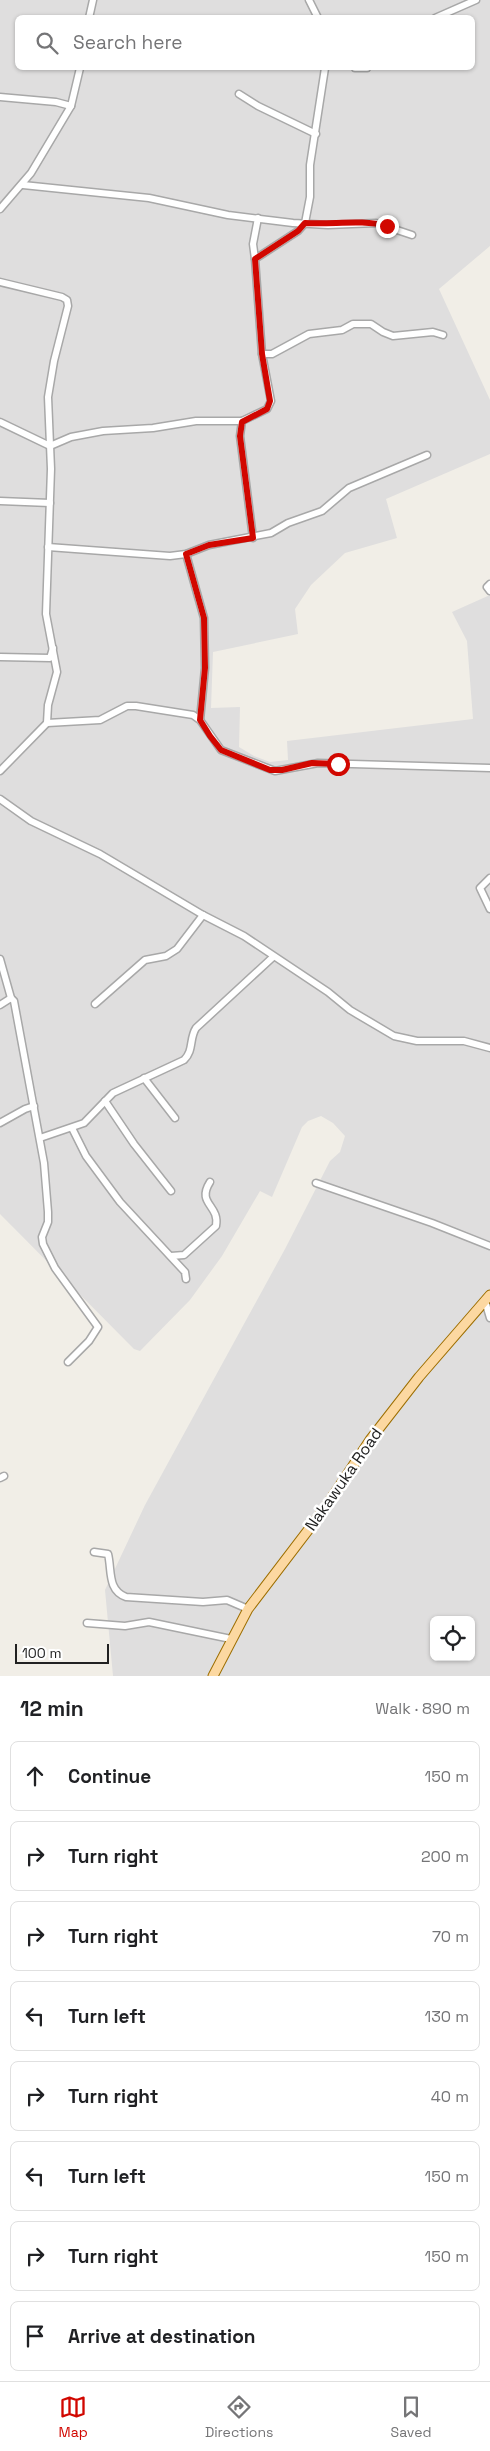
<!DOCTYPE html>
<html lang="en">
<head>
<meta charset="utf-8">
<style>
  :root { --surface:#fff; --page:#f2f2f2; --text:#202124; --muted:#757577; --line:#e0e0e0; --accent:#d10700 }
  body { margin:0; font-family:"Space Grotesk",sans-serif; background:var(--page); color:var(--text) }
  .controls { position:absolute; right:15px; bottom:15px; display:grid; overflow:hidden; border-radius:8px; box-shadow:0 1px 4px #0004 }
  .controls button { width:45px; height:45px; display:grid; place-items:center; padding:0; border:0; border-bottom:1px solid var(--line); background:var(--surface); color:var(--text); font:25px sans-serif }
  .scale { position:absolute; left:15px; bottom:12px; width:94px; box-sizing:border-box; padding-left:5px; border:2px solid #212121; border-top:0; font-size:14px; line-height:18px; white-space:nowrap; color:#212121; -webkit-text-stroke:4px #fff; paint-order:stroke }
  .stop { position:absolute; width:15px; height:15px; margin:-11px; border:4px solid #d10700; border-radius:50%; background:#fff }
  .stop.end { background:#d10700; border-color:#fff; box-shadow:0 1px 5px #0008 }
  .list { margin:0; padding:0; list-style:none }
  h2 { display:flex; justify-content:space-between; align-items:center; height:65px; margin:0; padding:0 20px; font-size:21px }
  h2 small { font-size:16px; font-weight:400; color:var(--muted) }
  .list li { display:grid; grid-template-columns:32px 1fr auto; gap:15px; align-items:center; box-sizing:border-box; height:70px; margin:0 10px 10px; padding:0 10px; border:1px solid var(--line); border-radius:8px }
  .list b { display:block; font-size:19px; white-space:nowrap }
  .list em { font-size:16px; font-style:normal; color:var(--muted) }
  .icon { flex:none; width:28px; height:28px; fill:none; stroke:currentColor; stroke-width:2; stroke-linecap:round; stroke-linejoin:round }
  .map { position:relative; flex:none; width:490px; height:1676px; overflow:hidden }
  .search { position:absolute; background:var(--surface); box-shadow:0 1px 4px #0004; left:15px; right:15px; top:15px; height:55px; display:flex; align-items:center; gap:12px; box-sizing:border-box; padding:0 18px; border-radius:8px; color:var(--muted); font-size:19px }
  .sheet { height:705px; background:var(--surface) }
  nav { display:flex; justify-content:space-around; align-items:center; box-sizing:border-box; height:70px; border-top:1px solid var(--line); background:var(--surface); font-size:14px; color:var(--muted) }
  nav a { display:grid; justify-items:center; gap:2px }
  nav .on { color:var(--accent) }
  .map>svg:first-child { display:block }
  .residential { fill:#dfdede; fill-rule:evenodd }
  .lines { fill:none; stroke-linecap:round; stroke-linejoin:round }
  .minor-casing { stroke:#a8a8a8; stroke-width:9 }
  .major-casing { stroke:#9d6e00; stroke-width:11 }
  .minor { stroke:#fff; stroke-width:6 }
  .major { stroke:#fcd8a1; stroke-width:9 }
  .route { stroke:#d10700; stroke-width:6 }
  .labels { text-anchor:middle; stroke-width:5; stroke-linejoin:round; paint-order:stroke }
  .street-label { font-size:16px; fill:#212121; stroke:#fff }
</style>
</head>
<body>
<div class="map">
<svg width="490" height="1676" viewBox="0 0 490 1676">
  <rect width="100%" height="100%" fill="#f1eee7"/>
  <path class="residential" d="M0 0H490V246L439 289 490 400V454L386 499 397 538 345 553 311 585 295 609 298 634 213 652 211 708 240 707 239 747 254 756 270 762 288 760 287 741 473 719 467 641 452 612 490 595V1676H113L105 1590 145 1505 285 1249 330 1161 340 1152 345 1136 333 1123 321 1116 308 1121 302 1127 272 1197 260 1191 222 1256 190 1300 140 1351 134 1349 0 1214ZM18 18H472V68H18ZM434 1620H471V1657H434Z"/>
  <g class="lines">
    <g class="minor-casing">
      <g id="minor">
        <polyline points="309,0 318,18"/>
        <polyline points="89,18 93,0"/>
        <polyline points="435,18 476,0"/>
        <polyline points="355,68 367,68"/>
        <polyline points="239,94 258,106 316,134"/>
        <polyline points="0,97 56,102 71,106"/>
        <polyline points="23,185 149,198 228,215 293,223 328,225 376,223 412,235"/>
        <polyline points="0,209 31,173 71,106 80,68"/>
        <polyline points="255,259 253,244 258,218"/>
        <polyline points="0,282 62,297 67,300 68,306 54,361 48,397 51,469 46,614 57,672 48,705 47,723 0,771"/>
        <polyline points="262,354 272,354 309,334 342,330 353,324 371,324 383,332 393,336 433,332 443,335"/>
        <polyline points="0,422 50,446 71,437 103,431 153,428 196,421 242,421"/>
        <polyline points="0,501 50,503"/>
        <polyline points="253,538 240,436 242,421 267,409 271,401 262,354 255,259 298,231 305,223 310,197 310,165 325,68"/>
        <polyline points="48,547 170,556 186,554 209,545 271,533 288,523 322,511 349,488 427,455"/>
        <polyline points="186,554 204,618 205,668 200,720"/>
        <polyline points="490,584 487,587 490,591"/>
        <polyline points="0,657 50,658 53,648"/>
        <polyline points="47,723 100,720 127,706 136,706 193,715 200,720 221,750 275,771 318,763 490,768"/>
        <polyline points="0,799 31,821 100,854 203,915 244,936 328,992 350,1010 394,1036 417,1041 464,1041 490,1048"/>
        <polyline points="490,878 480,888 490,909"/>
        <polyline points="0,959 11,998 14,1001 44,1163 48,1212 48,1222 42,1237 43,1244 55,1268 98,1327 89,1341 68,1362"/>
        <polyline points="95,1004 145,960 166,956 177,949 203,915"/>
        <polyline points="0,1005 11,998"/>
        <polyline points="144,1078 175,1118"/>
        <polyline points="105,1101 134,1144 171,1191"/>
        <polyline points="0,1123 25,1109 34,1106"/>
        <polyline points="72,1128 86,1156 120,1202 185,1272 186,1279"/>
        <path d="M40 1138 84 1123 113 1093 184 1060C194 1050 189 1039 196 1028L273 957"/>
        <polyline points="316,1183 432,1223 490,1246"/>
        <path d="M171 1256 184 1255 216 1226C220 1205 196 1204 210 1182"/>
        <polyline points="485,1301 490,1318"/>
        <polyline points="0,1478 4,1476"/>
        <path d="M94 1552 108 1554C112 1570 107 1590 126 1597L203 1602 227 1600 248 1609"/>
        <polyline points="87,1623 125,1626 149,1622 231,1639"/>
      </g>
    </g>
    <g class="major-casing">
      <polyline id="major" points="213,1676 248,1609 325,1508 370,1440 419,1377 490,1295"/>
    </g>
    <use href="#minor" class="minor"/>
    <use href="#major" class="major"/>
  </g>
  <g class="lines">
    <path class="route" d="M338 764 312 763 282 770H270L221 750 210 736 200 720 205 668 204 618 186 554 209 545 253 538 240 436 242 422 267 409 270 401 262 354 255 259 298 231 305 223C332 225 361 219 387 226"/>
  </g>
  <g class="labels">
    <g class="street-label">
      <text transform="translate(343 1479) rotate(-55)" y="6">Nakawuka Road</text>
    </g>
  </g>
</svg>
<div class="controls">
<button><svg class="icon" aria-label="locate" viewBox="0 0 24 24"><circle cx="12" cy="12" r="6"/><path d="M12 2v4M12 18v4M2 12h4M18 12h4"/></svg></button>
</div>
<div class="scale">100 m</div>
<div class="stop" style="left:338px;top:764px"></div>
<div class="stop end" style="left:387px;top:226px"></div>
<div class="search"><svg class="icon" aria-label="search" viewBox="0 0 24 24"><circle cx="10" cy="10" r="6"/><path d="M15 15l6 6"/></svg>Search here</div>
</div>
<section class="sheet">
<h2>12 min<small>Walk · 890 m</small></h2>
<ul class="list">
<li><svg class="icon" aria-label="ahead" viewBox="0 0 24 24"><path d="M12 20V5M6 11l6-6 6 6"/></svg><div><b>Continue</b></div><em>150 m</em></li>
<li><svg class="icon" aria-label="right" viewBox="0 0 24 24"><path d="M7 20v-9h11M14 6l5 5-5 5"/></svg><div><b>Turn right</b></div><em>200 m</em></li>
<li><svg class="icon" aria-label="right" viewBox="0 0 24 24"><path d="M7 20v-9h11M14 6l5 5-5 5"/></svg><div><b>Turn right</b></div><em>70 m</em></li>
<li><svg class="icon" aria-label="left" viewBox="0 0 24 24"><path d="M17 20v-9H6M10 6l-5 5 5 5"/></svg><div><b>Turn left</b></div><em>130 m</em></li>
<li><svg class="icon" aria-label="right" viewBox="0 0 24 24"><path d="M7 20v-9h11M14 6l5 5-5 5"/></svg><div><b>Turn right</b></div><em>40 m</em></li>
<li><svg class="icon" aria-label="left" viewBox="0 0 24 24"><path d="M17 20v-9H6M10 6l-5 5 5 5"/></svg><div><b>Turn left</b></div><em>150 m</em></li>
<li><svg class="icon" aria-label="right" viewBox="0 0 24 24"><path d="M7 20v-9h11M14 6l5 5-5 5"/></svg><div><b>Turn right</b></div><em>150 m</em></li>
<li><svg class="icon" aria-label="arrive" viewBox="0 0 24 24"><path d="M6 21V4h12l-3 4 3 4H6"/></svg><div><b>Arrive at destination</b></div></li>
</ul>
</section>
<nav>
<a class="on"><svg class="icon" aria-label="map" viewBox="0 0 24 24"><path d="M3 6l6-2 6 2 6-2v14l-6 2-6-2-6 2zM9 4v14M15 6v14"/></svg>Map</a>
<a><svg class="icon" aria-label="directions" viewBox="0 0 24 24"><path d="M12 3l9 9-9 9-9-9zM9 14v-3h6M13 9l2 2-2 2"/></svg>Directions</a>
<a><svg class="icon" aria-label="saved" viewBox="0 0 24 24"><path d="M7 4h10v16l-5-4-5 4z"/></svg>Saved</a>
</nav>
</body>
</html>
